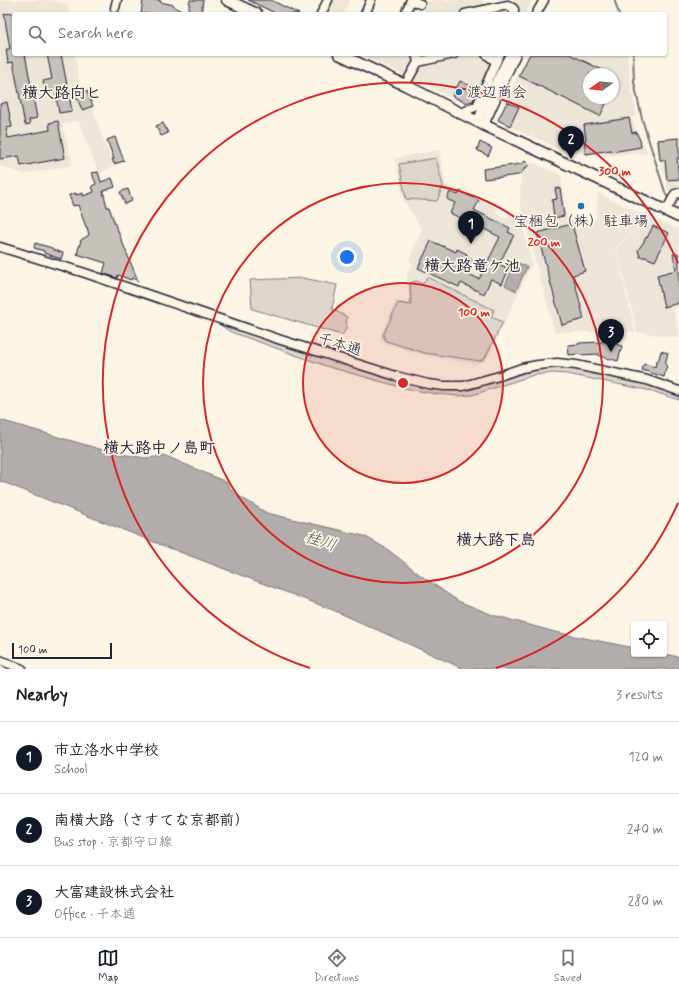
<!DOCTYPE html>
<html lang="en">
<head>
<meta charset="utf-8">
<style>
  :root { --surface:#fff; --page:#f2f2f2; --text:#202124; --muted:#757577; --line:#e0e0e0; --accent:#111827 }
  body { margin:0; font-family:Mynerve,"Klee One",sans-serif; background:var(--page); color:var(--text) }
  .controls { position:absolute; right:12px; bottom:12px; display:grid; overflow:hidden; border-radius:4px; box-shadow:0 1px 3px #0004 }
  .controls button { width:36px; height:36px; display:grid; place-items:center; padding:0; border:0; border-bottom:1px solid var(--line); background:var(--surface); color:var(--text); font:20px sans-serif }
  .compass { position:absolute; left:583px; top:68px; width:36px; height:36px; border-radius:50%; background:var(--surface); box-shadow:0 1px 3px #0004; rotate:255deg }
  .scale { position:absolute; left:12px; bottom:10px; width:100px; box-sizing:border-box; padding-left:4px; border:2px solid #22223b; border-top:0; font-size:11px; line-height:14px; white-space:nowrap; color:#22223b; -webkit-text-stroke:3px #fcf5e5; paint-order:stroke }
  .you { position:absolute; left:347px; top:257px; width:14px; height:14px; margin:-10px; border:3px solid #fff; border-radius:50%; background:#1a73e8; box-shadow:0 0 0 6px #1a73e833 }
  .badge { display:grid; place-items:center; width:26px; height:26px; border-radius:50%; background:var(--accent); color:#fff; font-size:13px; font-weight:700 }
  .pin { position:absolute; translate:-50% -33px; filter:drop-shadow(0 1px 2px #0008) }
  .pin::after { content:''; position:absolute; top:21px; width:14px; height:12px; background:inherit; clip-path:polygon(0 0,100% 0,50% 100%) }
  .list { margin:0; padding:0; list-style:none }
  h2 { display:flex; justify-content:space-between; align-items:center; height:52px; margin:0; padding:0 16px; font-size:17px }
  h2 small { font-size:13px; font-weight:400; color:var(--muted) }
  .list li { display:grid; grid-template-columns:26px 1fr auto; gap:12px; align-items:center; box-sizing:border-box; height:72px; padding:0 16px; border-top:1px solid var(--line) }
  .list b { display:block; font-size:15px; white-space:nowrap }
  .list p { margin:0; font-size:13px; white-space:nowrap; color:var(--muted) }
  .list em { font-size:13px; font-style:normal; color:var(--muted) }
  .icon { flex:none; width:22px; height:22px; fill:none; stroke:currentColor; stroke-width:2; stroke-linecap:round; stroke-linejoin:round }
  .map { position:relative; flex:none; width:679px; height:669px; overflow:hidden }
  .search { position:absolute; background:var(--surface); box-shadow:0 1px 3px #0004; left:12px; right:12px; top:12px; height:44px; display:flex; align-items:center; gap:10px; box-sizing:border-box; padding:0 14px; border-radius:4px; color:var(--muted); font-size:15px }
  .sheet { height:268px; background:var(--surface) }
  nav { display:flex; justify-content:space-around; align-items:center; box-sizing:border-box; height:56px; border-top:1px solid var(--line); background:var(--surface); font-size:11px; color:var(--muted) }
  nav a { display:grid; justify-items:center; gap:2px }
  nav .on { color:var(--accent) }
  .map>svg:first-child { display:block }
  .built { fill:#ece5d8; fill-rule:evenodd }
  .green { fill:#dcd6cc; stroke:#7f7c84 }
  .water { fill:#b2adab; stroke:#78757e }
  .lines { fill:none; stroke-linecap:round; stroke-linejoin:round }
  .stream { stroke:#78757e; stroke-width:2 }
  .building { fill:#c6c1bb; stroke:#22223b }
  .minor-casing { stroke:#22223b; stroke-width:11 }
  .major-casing { stroke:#22223b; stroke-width:13 }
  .minor { stroke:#fcf5e5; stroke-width:8 }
  .major { stroke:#fcf5e5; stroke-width:10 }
  .ring { fill:none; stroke:#d62828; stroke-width:2 }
  .poi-dot { fill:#1f6fb2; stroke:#fcf5e5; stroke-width:1.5 }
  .labels { text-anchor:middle; stroke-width:3.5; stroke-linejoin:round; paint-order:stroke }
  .poi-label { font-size:15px; fill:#22223b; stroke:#fcf5e5; text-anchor:start }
  .street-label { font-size:15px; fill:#22223b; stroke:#fcf5e5 }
  .neighbourhood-label { font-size:16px; font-weight:bold; fill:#22223b; stroke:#fcf5e5 }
  .water-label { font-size:16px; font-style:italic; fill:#545362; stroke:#fcf5e5 }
  .centre { fill:#d62828; stroke:#fcf5e5; stroke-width:2 }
  .ring-label { font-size:12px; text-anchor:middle; font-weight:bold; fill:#d62828; stroke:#fcf5e5; stroke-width:3.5; stroke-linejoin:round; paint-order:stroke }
</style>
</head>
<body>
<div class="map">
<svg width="679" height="669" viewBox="0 0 679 669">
  <rect width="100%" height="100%" fill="#fcf5e5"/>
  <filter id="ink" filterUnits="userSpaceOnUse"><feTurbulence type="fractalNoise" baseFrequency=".025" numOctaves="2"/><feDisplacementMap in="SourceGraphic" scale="8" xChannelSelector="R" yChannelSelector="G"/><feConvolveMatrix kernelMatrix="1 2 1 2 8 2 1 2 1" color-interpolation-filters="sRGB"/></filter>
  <g filter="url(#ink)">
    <g class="built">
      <polygon points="0,0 50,0 68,4 69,14 14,14 14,54 75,54 80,87 87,87 97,122 113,166 99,174 78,120 62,124 73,165 24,174 0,166"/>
      <polygon points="331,0 350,0 343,14 324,14"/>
      <polygon points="436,0 482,0 484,7 516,0 533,0 525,14 426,14 423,3"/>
      <polygon points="360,54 505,54 483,97 467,105"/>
      <path d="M528 54H627L631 88 637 116 630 117 648 153 589 156 576 151H571L566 153 534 137 533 132H532L533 137 497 120ZM589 74H613V98H589Z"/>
      <polygon points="679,137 679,190 669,192 659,157 657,139"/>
      <polygon points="439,150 446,186 456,191 464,189 499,207 495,211 504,219 510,214 521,220 532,264 486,361 474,364 421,355 382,342 380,336 396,301 409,303 407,274 413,264 409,260 422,229 404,201 395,158"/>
      <polygon points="533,162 561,175 567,223 567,221 596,220 598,193 646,216 640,228 625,238 616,248 635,332 555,332 526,228 563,223 526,227 520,204 521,174"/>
      <polygon points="647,216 679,229 679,306 673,308 679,334 679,338 637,332 617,248 626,238 641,229"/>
    </g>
    <g class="green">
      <polygon points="436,158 443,186 437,201 406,199 399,164"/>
      <polygon points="427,277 494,310 491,317 503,322 485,358 480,361 425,353 386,341 383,335 398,303 411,305 410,283 416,281 423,284"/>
      <polygon points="303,278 337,285 332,309 347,317 346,329 342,335 252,309 250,280"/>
      <polygon points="219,322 345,365 436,389 458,390 470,390 520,374 542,368 568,367 655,386 679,393 679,400 652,391 567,374 553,373 534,375 472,395 459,396 436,394 404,388 329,367 231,332 220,325"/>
    </g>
    <g class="water">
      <polygon points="516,262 527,267 516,291 505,285"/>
      <polygon points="0,420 110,452 145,458 166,456 226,482 234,493 267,513 364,536 387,549 423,577 458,601 493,615 555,632 634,648 634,654 664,654 679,657 679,669 464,669 333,610 164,546 0,481"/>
    </g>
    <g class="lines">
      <g class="stream">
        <polyline points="615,0 615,2 619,14"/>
        <polyline points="633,54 634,82 642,119 666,195 670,200"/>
      </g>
    </g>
    <g class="building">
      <polygon points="143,0 160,0 160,2 174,5 174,7 188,14 141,14"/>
      <polygon points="190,0 203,0 201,14 188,14"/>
      <polygon points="248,0 271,0 299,14 277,14"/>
      <polygon points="14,13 14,54 25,54 37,118 29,120 30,124 25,125 13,62 8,63 6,49 10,49 4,14"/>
      <polygon points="47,54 61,54 72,111 59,113 55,91 46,93 43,81 52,79"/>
      <polygon points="530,54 569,54 611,74 589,74 589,98 609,98 600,116 519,76"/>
      <polygon points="460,81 475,88 471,96 475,97 473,101 466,103 452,96"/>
      <polygon points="87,91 93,106 82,110 76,95"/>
      <polygon points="7,102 12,127 6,128 8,138 50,130 49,123 58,121 65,158 21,166 19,156 0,159 0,104"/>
      <polygon points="507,102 519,107 510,126 498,120"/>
      <polygon points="629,118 632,133 636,132 640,140 641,147 611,152 611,150 586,154 584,140 586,140 584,125"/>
      <polygon points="163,123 168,133 161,136 156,126"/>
      <polygon points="115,137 124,161 114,164 112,159 114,159 107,140"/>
      <polygon points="679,138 679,158 677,158 679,179 667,180 665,160 660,160 658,140"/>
      <polygon points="480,142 492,148 488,156 477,150"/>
      <polygon points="525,161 529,165 519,175 484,179 483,169 521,164"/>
      <polygon points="98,172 101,182 112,178 115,187 103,191 107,207 109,207 117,230 118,230 119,234 138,281 132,278 131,280 118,275 117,278 103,273 106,263 77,254 81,240 89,235 87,227 86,227 78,205 73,206 69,195 76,193 76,195 83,193 83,196 94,192 92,186 96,184 92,173"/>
      <polygon points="560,188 564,216 554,218 552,200 557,199 555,189"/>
      <polygon points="128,189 132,201 125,204 120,192"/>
      <polygon points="460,191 479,201 474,210 510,228 508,232 514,235 499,264 509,269 502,284 491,279 484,294 461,283 459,287 418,268 431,241 456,252 457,249 467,254 466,257 472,260 466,273 479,279 500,237 480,227 479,231 468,226 470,223 450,213 455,203 447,199 450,192 458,195"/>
      <polygon points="572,224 585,271 573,275 584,319 562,325 537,233"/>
      <polygon points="653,226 669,233 655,261 645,257 640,257 638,250 643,243 646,237 647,238"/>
      <polygon points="35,243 52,248 52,249 63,253 61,259 44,253 44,251 34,248"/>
      <polygon points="678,253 679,259 679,303 664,307 657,275 676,270 673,254"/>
      <polygon points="603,340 622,346 618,361 599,356 599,354 580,355 579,354 569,355 568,345 579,344 579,343 602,342"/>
      <polygon points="661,351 668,353 665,364 667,365 664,377 642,370 644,364 655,367 656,362 658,362"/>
    </g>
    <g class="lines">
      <g class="minor-casing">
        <g id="minor">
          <polyline points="411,0 420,4"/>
          <polyline points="115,8 117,0"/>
          <polyline points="321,14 328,0"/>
          <polyline points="365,14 371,0"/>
          <polyline points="405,14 411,0"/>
          <polyline points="465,14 508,5 514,9 514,14"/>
          <polyline points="536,14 544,0"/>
          <polyline points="418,62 454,54"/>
          <polyline points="496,62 500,54"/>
          <polyline points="405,85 418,62 416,54"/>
          <polyline points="461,113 477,106 496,62 486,54"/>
          <polyline points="477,121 507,60 513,54"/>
          <polyline points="484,125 516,54"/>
          <polyline points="666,211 675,194 679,193"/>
          <polyline points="0,247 85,273 281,340 396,376 428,384 444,386 463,386 499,376 522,368 538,365 557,363 576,365 647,380 679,391"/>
          <polyline points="0,660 22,669"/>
        </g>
      </g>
      <g class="major-casing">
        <g id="major">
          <polyline points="227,0 257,14"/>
          <polyline points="339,54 405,85 484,125 679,217"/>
        </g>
      </g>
      <use href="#minor" class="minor"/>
      <use href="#major" class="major"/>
    </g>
  </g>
  <circle cx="403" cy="383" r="100" fill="#d62828" fill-opacity=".12"/>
  <g class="ring">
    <circle cx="403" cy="383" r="100"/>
    <circle cx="403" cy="383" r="200"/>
    <path d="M678 503A300 300 0 0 1 496 668M310 668A300 300 0 1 1 678 263"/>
  </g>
  <g class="poi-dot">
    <circle cx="459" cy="92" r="4"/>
    <circle cx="581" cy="206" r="4"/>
  </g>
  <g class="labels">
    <g class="poi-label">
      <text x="467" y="97">渡辺商会</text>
      <text x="581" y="226" text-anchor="middle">宝梱包（株）駐車場</text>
    </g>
    <g class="street-label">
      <text transform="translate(340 344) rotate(17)" y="5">千本通</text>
    </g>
    <g class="neighbourhood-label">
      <text x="62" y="98">横大路向ヒ</text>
      <text x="472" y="271">横大路竜ケ池</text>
      <text x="159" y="453">横大路中ノ島町</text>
      <text x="496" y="545">横大路下島</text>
    </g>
    <g class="water-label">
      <text transform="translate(321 540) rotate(18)" y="6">桂川</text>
    </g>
  </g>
  <circle cx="403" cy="383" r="6" class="centre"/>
  <g class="ring-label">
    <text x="615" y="175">300 m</text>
    <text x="544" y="246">200 m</text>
    <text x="474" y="316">100 m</text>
  </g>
</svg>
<div class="controls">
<button><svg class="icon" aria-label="locate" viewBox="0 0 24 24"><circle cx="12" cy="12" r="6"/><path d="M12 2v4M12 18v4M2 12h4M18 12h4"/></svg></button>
</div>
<svg class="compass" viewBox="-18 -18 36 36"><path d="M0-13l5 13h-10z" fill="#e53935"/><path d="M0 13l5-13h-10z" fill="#757577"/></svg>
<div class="scale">100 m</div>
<div class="you"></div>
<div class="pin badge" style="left:471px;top:244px">1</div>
<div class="pin badge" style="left:571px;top:159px">2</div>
<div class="pin badge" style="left:611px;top:352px">3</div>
<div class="search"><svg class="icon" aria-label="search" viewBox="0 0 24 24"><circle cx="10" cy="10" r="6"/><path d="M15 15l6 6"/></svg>Search here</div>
</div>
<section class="sheet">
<h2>Nearby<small>3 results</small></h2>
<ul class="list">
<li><span class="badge">1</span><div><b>市立洛水中学校</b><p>School</p></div><em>120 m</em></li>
<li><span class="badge">2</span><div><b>南横大路（さすてな京都前）</b><p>Bus stop · 京都守口線</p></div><em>240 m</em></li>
<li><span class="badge">3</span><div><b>大富建設株式会社</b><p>Office · 千本通</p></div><em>280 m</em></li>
</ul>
</section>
<nav>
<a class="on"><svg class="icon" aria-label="map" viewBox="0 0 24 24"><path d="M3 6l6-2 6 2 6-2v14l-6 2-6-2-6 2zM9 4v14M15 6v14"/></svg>Map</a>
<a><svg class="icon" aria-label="directions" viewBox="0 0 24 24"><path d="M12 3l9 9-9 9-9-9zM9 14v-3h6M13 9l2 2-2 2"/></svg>Directions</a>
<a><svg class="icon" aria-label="saved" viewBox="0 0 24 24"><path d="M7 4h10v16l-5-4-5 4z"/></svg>Saved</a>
</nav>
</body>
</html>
